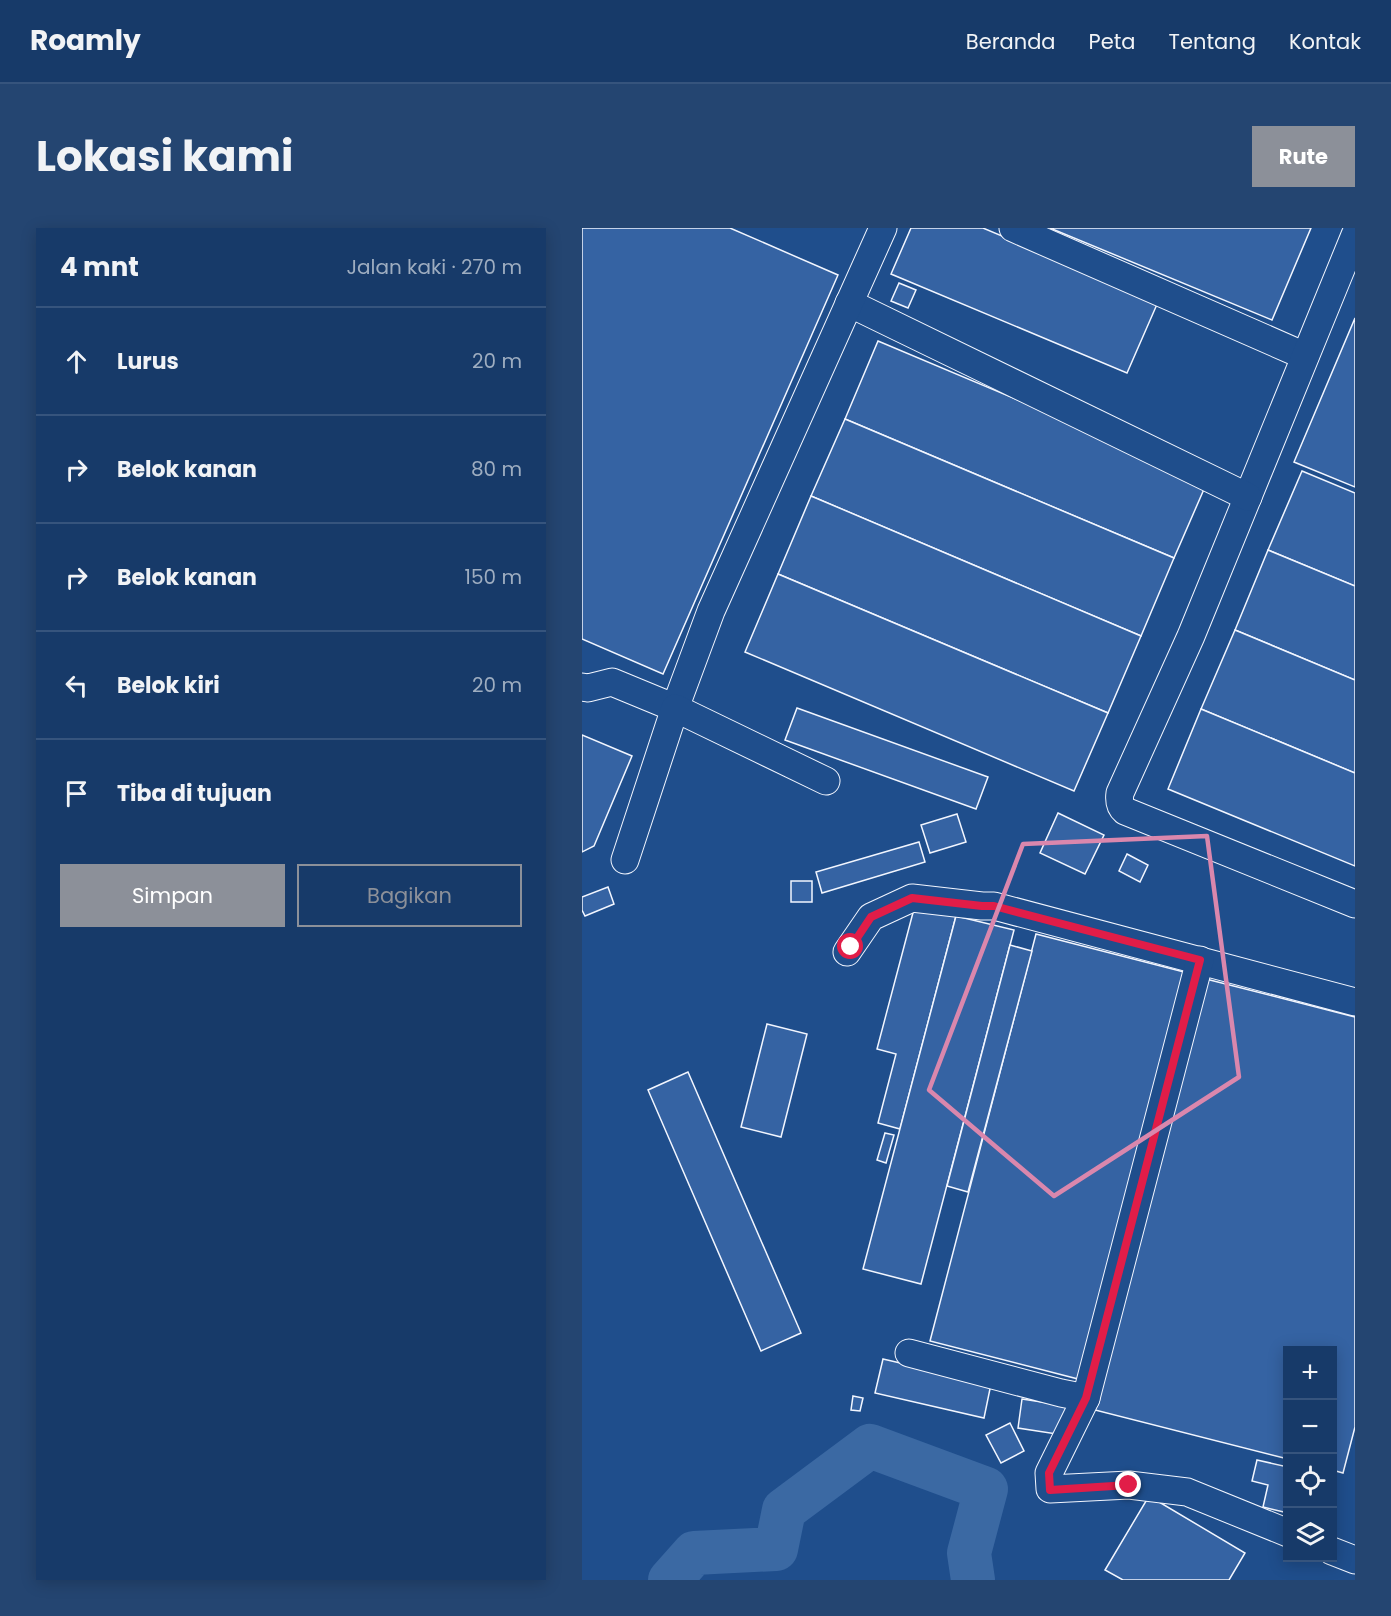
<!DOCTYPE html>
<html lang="id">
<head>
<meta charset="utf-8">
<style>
  :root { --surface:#173a69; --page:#244571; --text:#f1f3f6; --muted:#9eadc0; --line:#36547d; --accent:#8c9099 }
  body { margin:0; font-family:Poppins,sans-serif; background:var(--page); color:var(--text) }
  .controls { position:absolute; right:18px; bottom:18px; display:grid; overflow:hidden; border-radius:0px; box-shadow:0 3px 15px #0003 }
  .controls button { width:54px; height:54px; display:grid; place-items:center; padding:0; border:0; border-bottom:2px solid var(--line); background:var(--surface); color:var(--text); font:30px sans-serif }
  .stop { position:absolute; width:18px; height:18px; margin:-14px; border:4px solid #e11d48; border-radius:50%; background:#fff }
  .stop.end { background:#e11d48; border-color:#fff; box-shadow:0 2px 6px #0008 }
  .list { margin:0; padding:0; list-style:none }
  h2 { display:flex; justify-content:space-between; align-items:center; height:78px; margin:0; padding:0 24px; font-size:26px }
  h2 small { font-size:20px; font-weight:400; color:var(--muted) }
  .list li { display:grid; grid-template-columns:39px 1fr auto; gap:18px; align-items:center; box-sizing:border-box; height:108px; padding:0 24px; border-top:2px solid var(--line) }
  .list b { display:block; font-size:22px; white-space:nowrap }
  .list em { font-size:20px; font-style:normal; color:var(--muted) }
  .actions { display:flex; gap:12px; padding:18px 24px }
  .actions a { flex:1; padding:14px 0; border:2px solid var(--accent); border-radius:0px; text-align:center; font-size:21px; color:var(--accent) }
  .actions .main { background:var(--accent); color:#fff }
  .icon { flex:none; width:33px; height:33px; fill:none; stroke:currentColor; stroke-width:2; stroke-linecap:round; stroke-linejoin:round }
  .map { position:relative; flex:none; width:773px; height:1352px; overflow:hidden; border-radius:0px }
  header { display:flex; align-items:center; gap:36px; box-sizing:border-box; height:84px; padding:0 30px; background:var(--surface); border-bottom:2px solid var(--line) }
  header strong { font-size:28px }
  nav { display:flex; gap:33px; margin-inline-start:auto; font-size:21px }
  .intro { display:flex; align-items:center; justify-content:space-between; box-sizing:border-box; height:144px; padding:0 36px }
  h1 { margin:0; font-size:42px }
  .button { padding:15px 27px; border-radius:0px; background:var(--accent); color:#fff; font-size:21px; font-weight:700 }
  main { display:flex; gap:36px; padding:0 36px }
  aside { flex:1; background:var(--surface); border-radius:0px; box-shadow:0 3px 15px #0003 }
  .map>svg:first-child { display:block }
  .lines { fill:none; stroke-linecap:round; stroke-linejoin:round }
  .river { stroke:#3b69a3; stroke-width:44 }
  .building { fill:#3563a3; stroke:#f2f6ff; stroke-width:1.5 }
  .minor-casing { stroke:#f2f6ff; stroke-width:29 }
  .minor { stroke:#1f4e8c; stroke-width:27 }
  .route { stroke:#e11d48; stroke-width:8 }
  .marked { fill:none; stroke:#da87ad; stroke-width:4.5; stroke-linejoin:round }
</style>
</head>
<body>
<header>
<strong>Roamly</strong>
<nav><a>Beranda</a><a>Peta</a><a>Tentang</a><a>Kontak</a></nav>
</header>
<div class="intro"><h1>Lokasi kami</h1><a class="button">Rute</a></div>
<main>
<aside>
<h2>4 mnt<small>Jalan kaki · 270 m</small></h2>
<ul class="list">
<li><svg class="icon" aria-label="ahead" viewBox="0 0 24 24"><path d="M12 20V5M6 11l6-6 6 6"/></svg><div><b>Lurus</b></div><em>20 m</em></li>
<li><svg class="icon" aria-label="right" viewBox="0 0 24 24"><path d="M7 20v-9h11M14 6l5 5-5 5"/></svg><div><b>Belok kanan</b></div><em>80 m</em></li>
<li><svg class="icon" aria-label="right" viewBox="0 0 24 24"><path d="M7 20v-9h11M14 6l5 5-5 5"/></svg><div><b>Belok kanan</b></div><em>150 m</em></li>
<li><svg class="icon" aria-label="left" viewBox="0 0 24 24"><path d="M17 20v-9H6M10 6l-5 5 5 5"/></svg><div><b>Belok kiri</b></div><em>20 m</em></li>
<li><svg class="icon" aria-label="arrive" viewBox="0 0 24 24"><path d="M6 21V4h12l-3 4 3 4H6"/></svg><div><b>Tiba di tujuan</b></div></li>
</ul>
<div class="actions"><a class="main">Simpan</a><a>Bagikan</a></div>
</aside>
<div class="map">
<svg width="773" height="1352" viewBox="0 0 773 1352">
  <rect width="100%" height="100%" fill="#1f4e8c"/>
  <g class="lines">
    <polyline class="river" points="88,1352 112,1325 194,1321 202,1282 288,1218 404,1261 387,1325 391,1352"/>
  </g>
  <g class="building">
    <polygon points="0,0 148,0 256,47 81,446 0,411"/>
    <polygon points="329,0 401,0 576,74 545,145 309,46"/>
    <polygon points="468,0 729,0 690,92"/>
    <polygon points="317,55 334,62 326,80 309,73"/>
    <polygon points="773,90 773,259 712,234"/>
    <polygon points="296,113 626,252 592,330 263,191"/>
    <polygon points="263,191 592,330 559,408 229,268"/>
    <polygon points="720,243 773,265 773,358 686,322"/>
    <polygon points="229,268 559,408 526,485 196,346"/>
    <polygon points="686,322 773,358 773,452 653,402"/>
    <polygon points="196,346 526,485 492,563 163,424"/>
    <polygon points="653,402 773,452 773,545 619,481"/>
    <polygon points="215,480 406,549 394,581 203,512"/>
    <polygon points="619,481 773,545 773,638 586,561"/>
    <polygon points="0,507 50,528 12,618 0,624"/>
    <polygon points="476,585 522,607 503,646 458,625"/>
    <polygon points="375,586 384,614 348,625 339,597"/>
    <polygon points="337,614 343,634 240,665 234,644"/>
    <polygon points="545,626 566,637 558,654 537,643"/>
    <rect x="209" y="653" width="21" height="21"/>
    <polygon points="26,659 32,676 3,688 0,682 0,669"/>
    <polygon points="333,677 374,688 318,901 296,895 314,826 295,821"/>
    <polygon points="374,688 432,702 339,1056 281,1041"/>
    <polygon points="454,706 606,745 500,1152 348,1113"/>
    <polygon points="428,717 450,723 386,964 365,958"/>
    <polygon points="624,751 773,789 773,1199 761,1245 750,1242 750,1122 706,1122 706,1231 513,1182"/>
    <polygon points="185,796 225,806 199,909 159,899"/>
    <polygon points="106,844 219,1105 179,1123 66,862"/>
    <polygon points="303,905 312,907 304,935 295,932"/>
    <polygon points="301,1131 409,1156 402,1190 293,1165"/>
    <polygon points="271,1168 281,1170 278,1183 269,1182"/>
    <polygon points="440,1171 486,1178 481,1207 436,1200"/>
    <polygon points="428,1195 442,1223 419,1235 404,1207"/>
    <polygon points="675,1232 706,1239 706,1285 681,1279 686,1257 670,1253"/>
    <polygon points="567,1268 663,1325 647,1352 541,1352 523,1342"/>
  </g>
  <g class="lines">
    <g class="minor-casing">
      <g id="minor">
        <polyline points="431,0 723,128"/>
        <path d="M773 7 609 408 538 565C537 572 537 578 543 583L773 676"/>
        <polyline points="267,75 666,269"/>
        <polyline points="0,459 6,460 30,454 93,480 129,383 301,0"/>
        <polyline points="43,632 93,480 244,553"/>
        <polyline points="265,724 289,689 330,670 400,678 412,678 773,774"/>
        <polyline points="618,732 504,1170 467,1245 468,1261 547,1257 605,1264 706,1305"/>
        <polyline points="327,1125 479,1165 504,1170"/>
        <polyline points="750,1323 773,1332"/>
      </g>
    </g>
    <use href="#minor" class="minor"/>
  </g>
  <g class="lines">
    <polyline class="route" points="269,719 289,689 330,670 400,678 412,678 618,732 504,1170 467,1245 468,1262 547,1257"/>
  </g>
  <path class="marked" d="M625 608 657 849 472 968 347 862 441 616Z"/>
</svg>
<div class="controls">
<button>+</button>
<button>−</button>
<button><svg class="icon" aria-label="locate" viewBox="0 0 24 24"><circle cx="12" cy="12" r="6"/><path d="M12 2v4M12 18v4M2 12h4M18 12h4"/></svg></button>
<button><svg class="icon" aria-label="layers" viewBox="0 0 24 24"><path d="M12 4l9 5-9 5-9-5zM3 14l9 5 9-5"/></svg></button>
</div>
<div class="stop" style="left:269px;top:719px"></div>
<div class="stop end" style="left:547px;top:1257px"></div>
</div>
</main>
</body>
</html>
